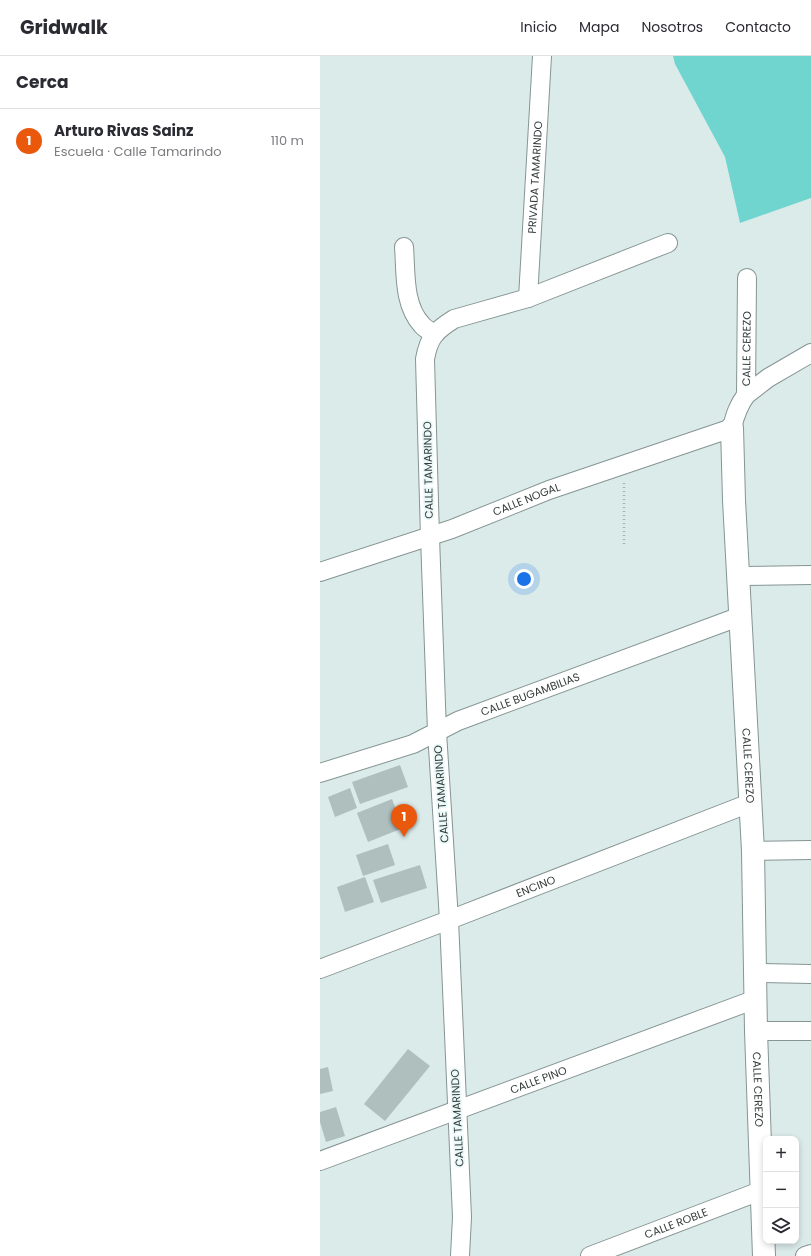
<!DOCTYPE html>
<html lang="es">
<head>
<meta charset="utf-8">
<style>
  :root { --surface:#fff; --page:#f2f2f3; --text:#2b2b33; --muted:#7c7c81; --line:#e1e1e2; --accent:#ea580c }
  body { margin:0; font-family:Poppins,sans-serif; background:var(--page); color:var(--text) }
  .controls { position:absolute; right:12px; bottom:12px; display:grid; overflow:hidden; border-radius:8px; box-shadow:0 2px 6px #0003 }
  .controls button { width:36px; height:36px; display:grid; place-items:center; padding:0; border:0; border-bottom:1px solid var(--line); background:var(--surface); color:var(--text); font:20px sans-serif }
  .you { position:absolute; left:204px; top:523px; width:14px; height:14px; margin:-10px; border:3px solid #fff; border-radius:50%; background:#1a73e8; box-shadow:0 0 0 6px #1a73e833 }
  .badge { display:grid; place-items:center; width:26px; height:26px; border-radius:50%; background:var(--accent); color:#fff; font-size:13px; font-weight:700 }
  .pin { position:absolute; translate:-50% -33px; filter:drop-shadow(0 1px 2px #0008) }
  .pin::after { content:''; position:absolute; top:21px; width:14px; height:12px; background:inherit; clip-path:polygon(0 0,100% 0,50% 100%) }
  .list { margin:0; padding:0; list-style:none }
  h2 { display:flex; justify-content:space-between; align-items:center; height:52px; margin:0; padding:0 16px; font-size:17px }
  h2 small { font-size:13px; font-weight:400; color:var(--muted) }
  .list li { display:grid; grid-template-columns:26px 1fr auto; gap:12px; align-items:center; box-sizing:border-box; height:64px; padding:0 16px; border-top:1px solid var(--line) }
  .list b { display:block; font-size:15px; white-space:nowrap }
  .list p { margin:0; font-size:13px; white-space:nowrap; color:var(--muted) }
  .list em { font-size:13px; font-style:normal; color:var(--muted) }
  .icon { flex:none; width:22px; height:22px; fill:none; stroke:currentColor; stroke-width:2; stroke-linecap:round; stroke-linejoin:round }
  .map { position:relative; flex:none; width:491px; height:1200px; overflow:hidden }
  header { display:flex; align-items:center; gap:24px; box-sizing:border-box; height:56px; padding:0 20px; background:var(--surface); border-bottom:1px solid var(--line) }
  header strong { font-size:19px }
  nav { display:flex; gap:22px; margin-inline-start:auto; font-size:14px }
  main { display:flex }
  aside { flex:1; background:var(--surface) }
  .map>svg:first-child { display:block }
  .green { fill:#70d5cf }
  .building { fill:#afbfbe }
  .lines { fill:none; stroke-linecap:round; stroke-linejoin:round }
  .street-casing { stroke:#859593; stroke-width:20 }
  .secondary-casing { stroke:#859593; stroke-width:24 }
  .path { stroke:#a5b2b1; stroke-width:2.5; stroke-dasharray:1 3; stroke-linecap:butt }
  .street { stroke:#fff; stroke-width:18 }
  .secondary { stroke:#fff; stroke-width:22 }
  .labels { text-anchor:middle; stroke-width:3.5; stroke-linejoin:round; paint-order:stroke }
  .street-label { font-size:11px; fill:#363c3c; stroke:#e8f9f7 }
</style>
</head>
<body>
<header>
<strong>Gridwalk</strong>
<nav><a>Inicio</a><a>Mapa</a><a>Nosotros</a><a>Contacto</a></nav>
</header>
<main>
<aside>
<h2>Cerca<small></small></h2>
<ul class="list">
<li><span class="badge">1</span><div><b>Arturo Rivas Sainz</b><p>Escuela · Calle Tamarindo</p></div><em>110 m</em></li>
</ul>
</aside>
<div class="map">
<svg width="491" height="1200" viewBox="0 0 491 1200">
  <rect width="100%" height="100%" fill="#dbebea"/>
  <polygon class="green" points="353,0 491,0 491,142 420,167 405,101 355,8"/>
  <g class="building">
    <polygon points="80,709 88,731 40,748 32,726"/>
    <polygon points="30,732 37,752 15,761 8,741"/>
    <polygon points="72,743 83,772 48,786 37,757"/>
    <polygon points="68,788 75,809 43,820 36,799"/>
    <polygon points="100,809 107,832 61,847 53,824"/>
    <polygon points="45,821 54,846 25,856 17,831"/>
    <polygon points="88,993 110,1010 65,1065 44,1048"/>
    <polygon points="8,1011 13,1035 0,1038 0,1013"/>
    <polygon points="16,1051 25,1080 6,1086 0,1066 0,1056"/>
  </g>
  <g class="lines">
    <g class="street-casing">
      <g id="street">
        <path d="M84 191C86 216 83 249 102 269 105 273 110 275 115 278"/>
        <path id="s1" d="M208 242 222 0"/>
        <polyline points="426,339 448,322 491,297"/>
        <path id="s2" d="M0 516 132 473 229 434 412 372C415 359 418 350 426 339L427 222"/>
        <polyline points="419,520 491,519"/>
        <path id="s3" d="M0 717 93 688 138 665 421 560"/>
        <polyline points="433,795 491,794"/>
        <path id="s4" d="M0 913 129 864 430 747"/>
        <polyline points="436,917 491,918"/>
        <polyline points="436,975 491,975"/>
        <path id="s5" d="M0 1105 436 943"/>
        <path d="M140 1200 142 1161 129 864 117 676 110 481 105 303C109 281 115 275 134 263L208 242 348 187"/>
        <path id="s6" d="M270 1200 443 1134"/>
        <polyline points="485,1200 491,1198"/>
      </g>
    </g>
    <g class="secondary-casing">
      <g id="secondary">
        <path id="s7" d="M412 372 414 444 433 795 436 975 444 1200"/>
      </g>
    </g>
    <polyline class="path" points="304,427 304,491"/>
    <use href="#street" class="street"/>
    <use href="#secondary" class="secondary"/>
  </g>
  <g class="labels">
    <g class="street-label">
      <text dy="4" stroke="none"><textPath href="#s1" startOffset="121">PRIVADA TAMARINDO</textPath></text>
      <text dy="4" stroke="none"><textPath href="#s2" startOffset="519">CALLE CEREZO</textPath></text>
      <text transform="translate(108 414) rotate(-91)" y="4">CALLE TAMARINDO</text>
      <text dy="4" stroke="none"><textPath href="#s2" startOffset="219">CALLE NOGAL</textPath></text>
      <text dy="4" stroke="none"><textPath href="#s3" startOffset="225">CALLE BUGAMBILIAS</textPath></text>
      <text dy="4" stroke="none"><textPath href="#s7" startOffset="338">CALLE CEREZO</textPath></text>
      <text transform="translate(121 738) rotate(-94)" y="4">CALLE TAMARINDO</text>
      <text dy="4" stroke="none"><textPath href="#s4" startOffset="231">ENCINO</textPath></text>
      <text dy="4" stroke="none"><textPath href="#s5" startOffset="233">CALLE PINO</textPath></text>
      <text dy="4" stroke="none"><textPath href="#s7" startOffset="662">CALLE CEREZO</textPath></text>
      <text transform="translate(137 1062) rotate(-93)" y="4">CALLE TAMARINDO</text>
      <text dy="4" stroke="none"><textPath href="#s6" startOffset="92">CALLE ROBLE</textPath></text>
    </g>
  </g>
</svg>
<div class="controls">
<button>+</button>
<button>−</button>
<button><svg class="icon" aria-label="layers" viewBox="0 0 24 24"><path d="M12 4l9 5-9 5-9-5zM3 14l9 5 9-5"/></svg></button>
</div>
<div class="you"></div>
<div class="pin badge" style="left:84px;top:781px">1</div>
</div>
</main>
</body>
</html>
